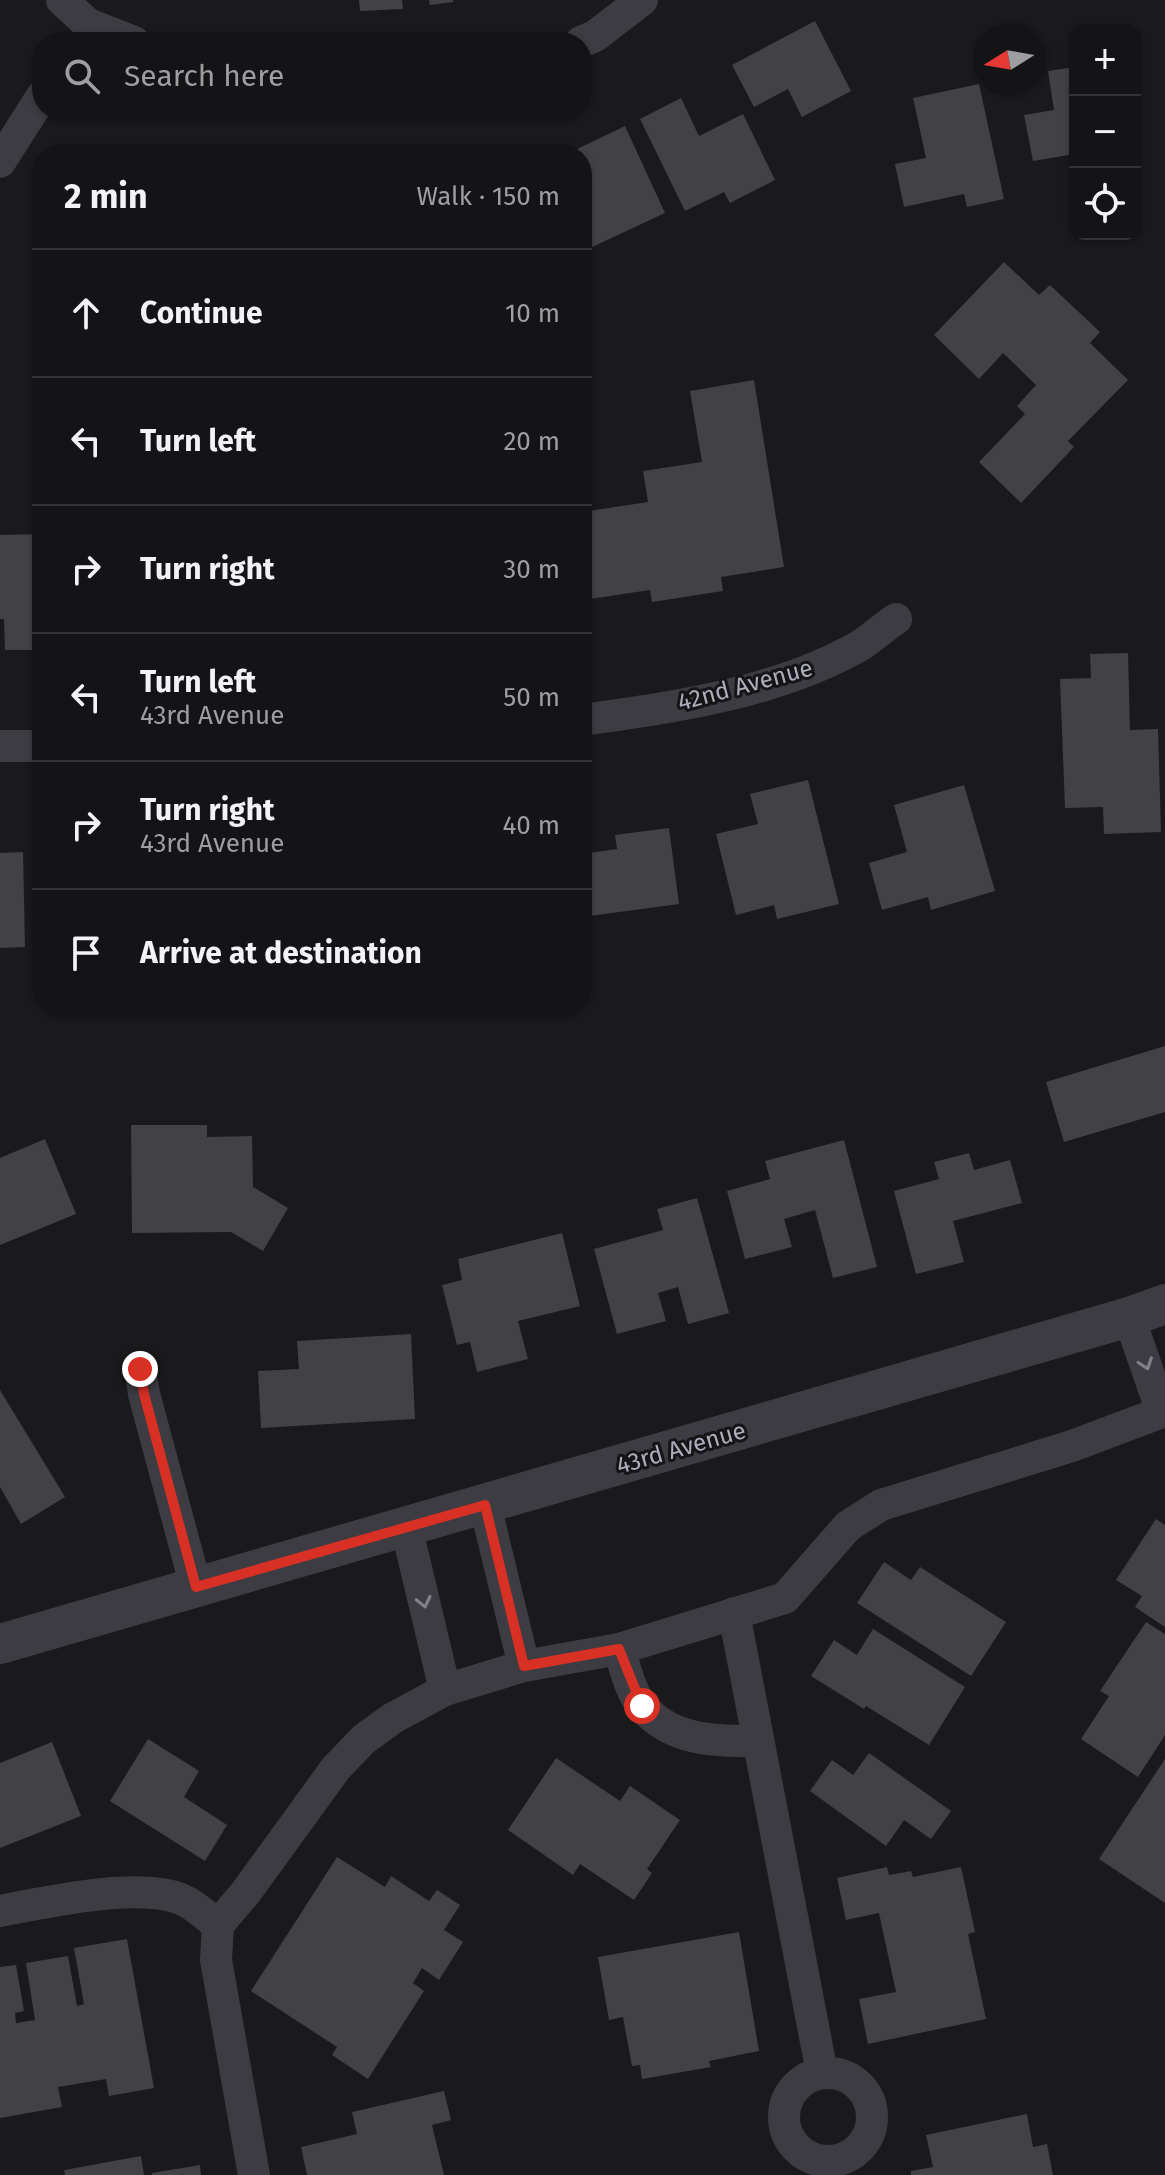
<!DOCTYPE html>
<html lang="en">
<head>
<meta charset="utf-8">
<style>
  :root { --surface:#141315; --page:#1d1c1e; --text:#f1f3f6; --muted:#9d9ea0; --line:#333234 }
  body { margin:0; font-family:"Fira Sans",sans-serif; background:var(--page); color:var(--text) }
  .controls { position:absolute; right:24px; top:24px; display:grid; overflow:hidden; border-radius:16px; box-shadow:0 2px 6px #0004 }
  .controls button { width:72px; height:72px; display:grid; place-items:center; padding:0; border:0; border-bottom:2px solid var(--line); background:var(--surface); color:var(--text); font:40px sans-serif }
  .compass { position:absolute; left:973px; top:24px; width:72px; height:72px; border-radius:50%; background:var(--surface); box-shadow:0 2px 6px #0004; rotate:259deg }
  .stop { position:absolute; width:24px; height:24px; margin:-18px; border:6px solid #d93025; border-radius:50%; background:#fff }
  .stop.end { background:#d93025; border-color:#fff; box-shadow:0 2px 8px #0008 }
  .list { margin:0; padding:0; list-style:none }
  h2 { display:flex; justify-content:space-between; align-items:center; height:104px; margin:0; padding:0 32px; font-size:34px }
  h2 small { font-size:26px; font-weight:400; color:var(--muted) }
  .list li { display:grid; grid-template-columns:52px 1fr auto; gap:24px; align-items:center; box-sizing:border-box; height:128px; padding:0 32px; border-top:2px solid var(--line) }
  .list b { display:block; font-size:30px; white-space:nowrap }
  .list p { margin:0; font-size:26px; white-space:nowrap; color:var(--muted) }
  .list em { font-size:26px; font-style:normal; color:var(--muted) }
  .icon { flex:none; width:44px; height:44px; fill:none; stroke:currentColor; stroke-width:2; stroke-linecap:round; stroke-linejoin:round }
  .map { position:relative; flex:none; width:1165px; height:2175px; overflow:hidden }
  .search { position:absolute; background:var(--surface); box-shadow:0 2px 6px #0004; left:32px; top:32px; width:560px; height:88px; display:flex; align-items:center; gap:20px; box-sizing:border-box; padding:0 28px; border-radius:32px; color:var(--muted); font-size:30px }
  .panel { position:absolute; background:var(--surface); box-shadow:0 2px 6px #0004; left:32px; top:144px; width:560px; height:872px; border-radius:32px }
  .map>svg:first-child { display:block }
  .building { fill:#414146 }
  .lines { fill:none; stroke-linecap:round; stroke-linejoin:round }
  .minor { stroke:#3d3c43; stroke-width:32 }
  .tertiary { stroke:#3d3c43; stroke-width:40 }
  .oneway { stroke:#80808b }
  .route { stroke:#d93025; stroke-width:10 }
  .labels { text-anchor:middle; stroke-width:6; stroke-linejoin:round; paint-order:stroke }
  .street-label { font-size:24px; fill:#acaebb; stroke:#151417 }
</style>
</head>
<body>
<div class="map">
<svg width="1165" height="2175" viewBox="0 0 1165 2175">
  <rect width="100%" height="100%" fill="#1a191c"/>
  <g class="building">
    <polygon points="359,0 402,0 403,9 360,11"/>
    <polygon points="429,0 453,0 453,2 430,5"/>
    <polygon points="815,21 851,91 802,117 788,89 754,107 732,65"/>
    <polygon points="1075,67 1075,154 1033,161 1024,115 1054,110 1048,71"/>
    <polygon points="979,84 1004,199 967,207 964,194 904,207 895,164 926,158 913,98"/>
    <polygon points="681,98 699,136 743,114 775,180 730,203 724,192 685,211 640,119"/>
    <polygon points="625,126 665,213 590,248 582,232 582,195 592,191 582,171 582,154 574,154 573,151"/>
    <polygon points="1004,262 1039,295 1050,285 1100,332 1090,343 1128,380 1068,441 1074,447 1021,503 979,462 1025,414 1017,406 1036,385 1003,353 979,379 934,335"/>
    <polygon points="754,380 784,567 721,577 723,591 652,602 650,590 590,599 582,550 582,512 648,502 643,471 702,462 690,391"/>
    <polygon points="42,534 42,650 5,650 4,619 0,619 0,535"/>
    <polygon points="1128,653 1130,730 1158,729 1161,832 1104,834 1103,807 1065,808 1060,679 1091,678 1090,654"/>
    <polygon points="808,780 839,904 777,919 774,905 736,915 716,834 758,824 750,794"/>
    <polygon points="964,785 995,891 931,910 928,897 882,910 869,863 907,852 894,805"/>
    <polygon points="669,828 679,904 582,917 582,854 617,849 615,835"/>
    <polygon points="23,852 25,947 0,948 0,853"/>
    <polygon points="1165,1046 1165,1112 1064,1142 1046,1082"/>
    <polygon points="131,1125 207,1125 207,1137 252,1136 253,1187 288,1208 263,1251 231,1232 132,1233"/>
    <polygon points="45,1139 76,1214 0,1245 0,1158"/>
    <polygon points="844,1140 877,1267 833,1278 815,1210 784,1219 792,1247 745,1259 727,1191 770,1179 765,1161"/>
    <polygon points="969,1153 974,1170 1010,1160 1022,1203 953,1221 964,1262 916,1274 894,1191 939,1179 934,1162"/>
    <polygon points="697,1198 729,1313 688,1324 678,1287 658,1293 666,1321 617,1334 594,1249 663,1230 657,1209"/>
    <polygon points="562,1233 580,1306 518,1321 528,1359 477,1372 470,1342 457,1345 442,1285 462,1280 458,1259"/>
    <polygon points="411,1334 415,1419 261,1428 258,1371 299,1369 297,1341"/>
    <polygon points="0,1390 65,1497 21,1524 0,1487"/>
    <polygon points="1156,1519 1165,1525 1165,1627 1135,1607 1142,1596 1116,1580"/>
    <polygon points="884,1562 911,1580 920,1567 1006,1622 971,1676 857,1603"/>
    <polygon points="1146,1622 1165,1634 1165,1735 1138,1777 1081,1739 1109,1696 1100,1691"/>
    <polygon points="873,1629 965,1687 929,1745 866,1706 864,1709 811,1676 834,1640 857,1655"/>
    <polygon points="148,1739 199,1771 184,1797 227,1825 205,1861 110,1801"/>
    <polygon points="52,1742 81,1816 0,1848 0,1763"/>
    <polygon points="869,1753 951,1811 931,1839 904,1820 886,1846 810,1791 832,1760 853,1775"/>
    <polygon points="556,1758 620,1801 630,1786 680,1820 647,1869 652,1873 634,1900 580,1864 573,1875 508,1830"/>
    <polygon points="1165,1759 1165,1903 1099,1859"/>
    <polygon points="337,1857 385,1887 391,1876 429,1901 437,1890 460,1905 444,1930 463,1942 439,1980 422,1968 413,1983 424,1991 368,2079 332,2055 337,2047 251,1991"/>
    <polygon points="887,1867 889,1875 911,1871 913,1877 961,1867 975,1932 968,1934 986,2019 868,2044 859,1999 896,1992 879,1913 846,1920 837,1878"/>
    <polygon points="739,1932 759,2051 709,2061 711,2067 642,2079 640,2065 632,2066 623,2017 609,2020 598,1957"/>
    <polygon points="127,1939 154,2088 109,2096 106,2079 58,2087 62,2107 0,2118 0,1967 16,1965 24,2011 15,2013 16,2023 35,2020 26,1963 68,1956 77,2006 84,2004 74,1948"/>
    <polygon points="444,2091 451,2120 432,2125 444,2175 307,2175 301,2147 357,2134 352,2112"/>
    <polygon points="1027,2114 1033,2147 1047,2144 1053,2175 911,2175 911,2171 933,2167 926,2135"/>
    <polygon points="141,2156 144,2175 65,2175 64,2170"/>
    <polygon points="200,2165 201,2175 152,2175 152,2173"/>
  </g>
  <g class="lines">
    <g class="minor">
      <polyline points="62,0 88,24 134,42"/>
      <polyline points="581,42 595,36 642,0"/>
      <polyline points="0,162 42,96"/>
      <path d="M582 720C675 707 778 693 861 645 873 637 884 627 896 619"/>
      <polyline points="0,746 42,746"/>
      <polyline points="1129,1317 1162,1412"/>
      <polyline points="140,1369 144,1394 196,1587"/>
      <polyline points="485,1505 524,1666"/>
      <polyline points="406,1526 445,1690"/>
      <polyline points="734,1613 822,2073"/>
      <path d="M619 1649C625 1667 630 1691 642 1706 672 1742 717 1741 758 1741"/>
      <path d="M0 1911C46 1902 141 1881 183 1900 195 1905 207 1917 218 1925"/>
      <circle cx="828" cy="2117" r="44"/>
      <polyline points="254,2175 216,1960 218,1925 246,1892 336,1768 364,1739 393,1718 445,1690 524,1666 619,1649 785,1598 848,1526 881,1505 1072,1446 1165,1411"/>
    </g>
    <polyline class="tertiary" points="0,1644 1129,1317 1165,1304"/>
  </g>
  <defs><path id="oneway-chevron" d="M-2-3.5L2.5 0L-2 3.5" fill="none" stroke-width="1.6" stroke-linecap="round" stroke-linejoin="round" transform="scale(2)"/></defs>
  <g class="oneway">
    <use href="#oneway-chevron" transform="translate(1146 1364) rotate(71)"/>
    <use href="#oneway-chevron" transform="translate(424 1602) rotate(77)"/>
  </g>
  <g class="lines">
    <polyline class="route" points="140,1369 144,1394 196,1587 485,1505 524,1666 619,1649 642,1706"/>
  </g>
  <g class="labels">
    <g class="street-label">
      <text transform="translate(745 685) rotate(-15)" y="8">42nd Avenue</text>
      <text transform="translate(681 1448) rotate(-16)" y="8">43rd Avenue</text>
    </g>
  </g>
</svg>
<div class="controls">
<button>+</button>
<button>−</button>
<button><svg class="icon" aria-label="locate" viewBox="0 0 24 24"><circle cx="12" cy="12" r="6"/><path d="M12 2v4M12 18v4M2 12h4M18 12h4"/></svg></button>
</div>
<svg class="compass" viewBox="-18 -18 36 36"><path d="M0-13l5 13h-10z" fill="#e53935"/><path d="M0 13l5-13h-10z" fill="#9d9ea0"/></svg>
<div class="stop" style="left:642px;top:1706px"></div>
<div class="stop end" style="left:140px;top:1369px"></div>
<div class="search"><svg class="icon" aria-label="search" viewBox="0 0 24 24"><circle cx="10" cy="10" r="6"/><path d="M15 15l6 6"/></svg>Search here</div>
<section class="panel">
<h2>2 min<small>Walk · 150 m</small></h2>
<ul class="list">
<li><svg class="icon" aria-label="ahead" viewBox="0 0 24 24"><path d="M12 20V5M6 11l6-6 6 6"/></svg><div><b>Continue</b></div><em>10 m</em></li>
<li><svg class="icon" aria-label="left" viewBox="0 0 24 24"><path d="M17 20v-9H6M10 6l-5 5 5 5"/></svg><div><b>Turn left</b></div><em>20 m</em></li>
<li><svg class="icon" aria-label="right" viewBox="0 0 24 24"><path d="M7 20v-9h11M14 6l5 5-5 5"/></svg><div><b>Turn right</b></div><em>30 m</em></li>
<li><svg class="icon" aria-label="left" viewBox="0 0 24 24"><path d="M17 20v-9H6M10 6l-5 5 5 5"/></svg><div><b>Turn left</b><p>43rd Avenue</p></div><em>50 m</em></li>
<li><svg class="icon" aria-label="right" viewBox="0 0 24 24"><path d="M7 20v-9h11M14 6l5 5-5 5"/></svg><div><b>Turn right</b><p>43rd Avenue</p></div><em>40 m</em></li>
<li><svg class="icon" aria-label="arrive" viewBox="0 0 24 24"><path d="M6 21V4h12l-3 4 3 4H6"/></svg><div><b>Arrive at destination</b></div></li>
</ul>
</section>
</div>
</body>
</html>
